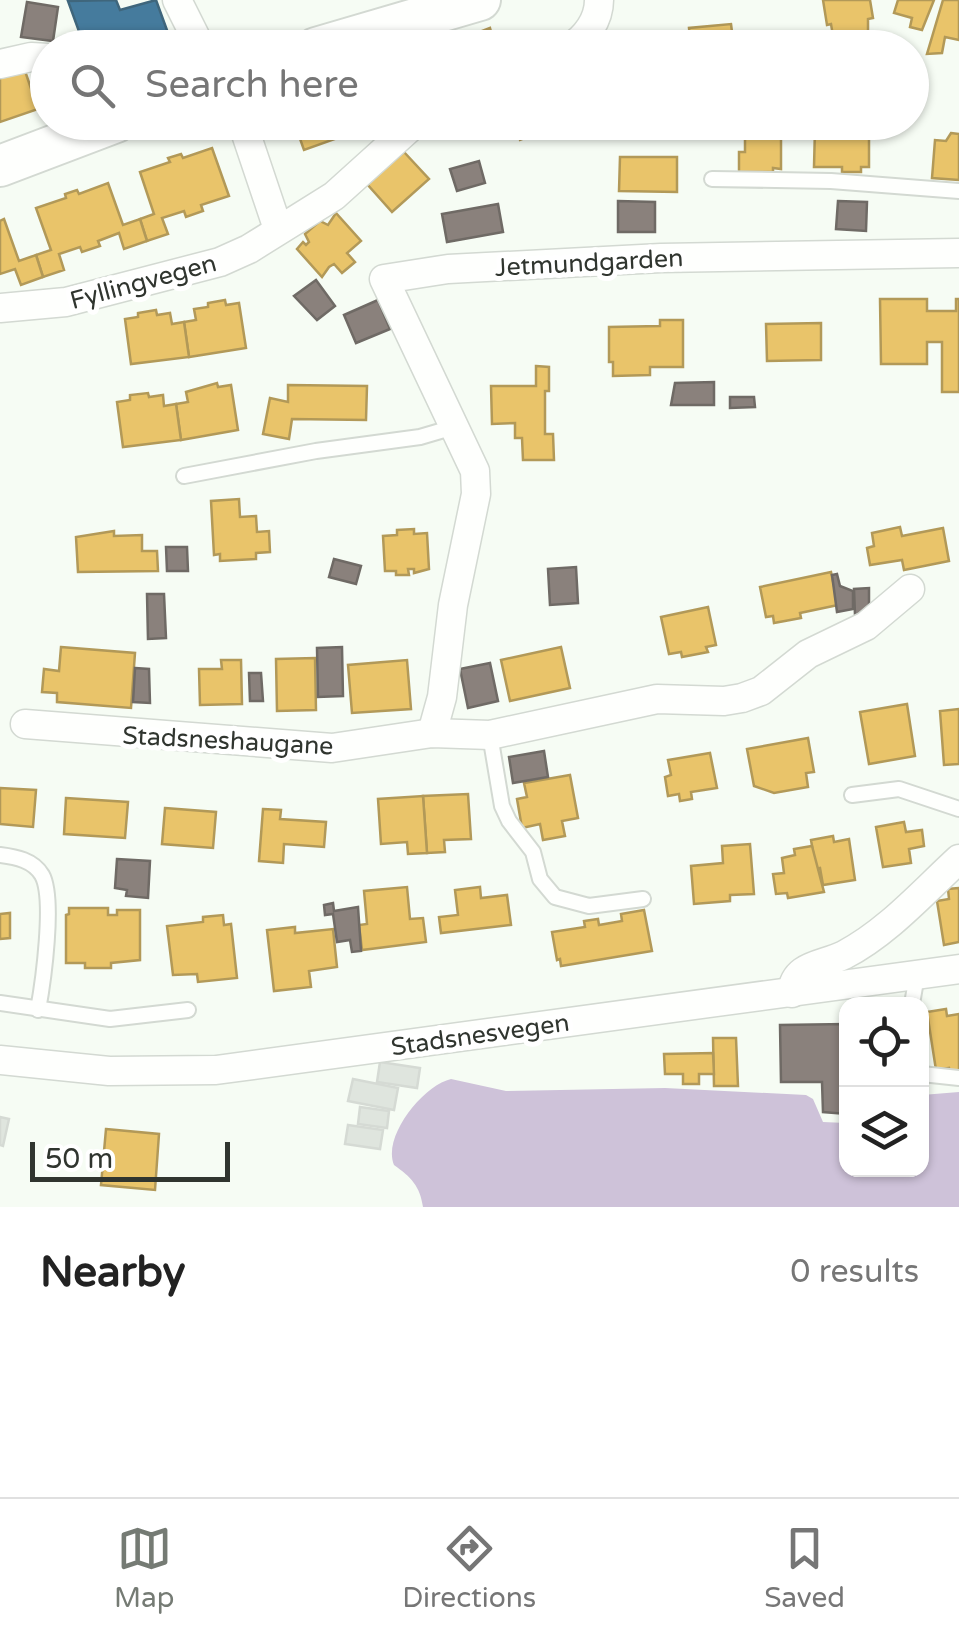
<!DOCTYPE html>
<html lang="en">
<head>
<meta charset="utf-8">
<style>
  :root { --surface:#fff; --page:#f2f2f2; --text:#222; --muted:#767676; --line:#e0e0e0; --accent:#757b74 }
  body { margin:0; font-family:"Varela Round",sans-serif; background:var(--page); color:var(--text) }
  .controls { position:absolute; right:30px; bottom:30px; display:grid; overflow:hidden; border-radius:20px; box-shadow:0 2px 8px #0004 }
  .controls button { width:90px; height:90px; display:grid; place-items:center; padding:0; border:0; border-bottom:2px solid var(--line); background:var(--surface); color:var(--text); font:50px sans-serif }
  .scale { position:absolute; left:30px; bottom:25px; width:200px; box-sizing:border-box; padding-left:10px; border:5px solid #30352f; border-top:0; font-size:28px; line-height:35px; white-space:nowrap; color:#30352f; -webkit-text-stroke:8px #fff; paint-order:stroke }
  .list { margin:0; padding:0; list-style:none }
  h2 { display:flex; justify-content:space-between; align-items:center; height:130px; margin:0; padding:0 40px; font-size:42px }
  h2 small { font-size:32px; font-weight:400; color:var(--muted) }
  .icon { flex:none; width:55px; height:55px; fill:none; stroke:currentColor; stroke-width:2; stroke-linecap:round; stroke-linejoin:round }
  .map { position:relative; flex:none; width:959px; height:1207px; overflow:hidden }
  .search { position:absolute; background:var(--surface); box-shadow:0 2px 8px #0004; left:30px; right:30px; top:30px; height:110px; display:flex; align-items:center; gap:25px; box-sizing:border-box; padding:0 35px; border-radius:55px; color:var(--muted); font-size:38px }
  .sheet { height:290px; background:var(--surface) }
  nav { display:flex; justify-content:space-around; align-items:center; box-sizing:border-box; height:140px; border-top:2px solid var(--line); background:var(--surface); font-size:28px; color:var(--muted) }
  nav a { display:grid; justify-items:center; gap:5px }
  nav .on { color:var(--accent) }
  .map>svg:first-child { display:block }
  .water { fill:#cec2d9 }
  .homes { fill:#e9c46a; stroke:#b29958; stroke-width:2.5 }
  .public { fill:#457b9d; stroke:#3f667c; stroke-width:2.5 }
  .industry { fill:#8a817c; stroke:#6f6a65; stroke-width:2.5 }
  .building { fill:#dfe5de; stroke:#d5dad4; stroke-width:2.5 }
  .lines { fill:none; stroke-linecap:round; stroke-linejoin:round }
  .lane-casing { stroke:#d3d9d2; stroke-width:18 }
  .street-casing { stroke:#d3d9d2; stroke-width:31 }
  .secondary-casing { stroke:#d3d9d2; stroke-width:44 }
  .lane { stroke:#fefffd; stroke-width:14 }
  .street { stroke:#fefffd; stroke-width:28 }
  .secondary { stroke:#fefffd; stroke-width:40 }
  .labels { text-anchor:middle; stroke-width:10; stroke-linejoin:round; paint-order:stroke }
  .street-label { font-size:25px; fill:#30352f; stroke:#fff }
</style>
</head>
<body>
<div class="map">
<svg width="959" height="1207" viewBox="0 0 959 1207">
  <rect width="100%" height="100%" fill="#f6fcf4"/>
  <path class="water" d="M451 1079 506 1091 665 1088 806 1095 813 1099 823 1122 846 1123V1170H922V1095L959 1092V1207H423C420 1186 411 1177 394 1165 382 1136 424 1085 451 1079Z"/>
  <g class="homes">
    <polygon points="823,0 870,0 873,18 868,19 868,38 880,36 880,48 835,48 831,24 827,25"/>
    <polygon points="898,0 934,0 922,30 910,27 912,18 894,13"/>
    <polygon points="943,0 959,0 959,40 945,37 942,53 927,54"/>
    <polygon points="731,24 734,48 691,48 689,28"/>
    <polygon points="490,28 492,35 499,32 504,46 524,39 527,48 452,48 480,39 477,33"/>
    <polygon points="24,68 38,109 0,122 0,72"/>
    <polygon points="294,122 373,122 374,125 304,150"/>
    <polygon points="512,122 556,122 557,125 520,140"/>
    <polygon points="815,128 869,129 869,167 861,167 861,172 842,172 842,167 814,167"/>
    <polygon points="951,133 959,134 959,180 932,178 935,140 946,141"/>
    <polygon points="745,135 781,135 781,169 773,168 773,172 739,172 739,152 745,152"/>
    <polygon points="212,148 229,196 201,205 203,211 186,217 184,211 162,218 168,234 147,241 140,219 154,214 140,172 170,162 168,158 181,154 183,158"/>
    <polygon points="404,152 429,179 392,212 367,184 388,160 391,163"/>
    <polygon points="620,157 677,157 677,192 619,191"/>
    <polygon points="108,183 123,225 140,219 147,241 124,249 119,233 98,241 100,246 82,252 80,247 59,254 64,270 43,277 36,255 51,250 36,208 66,198 65,194 77,190 79,194"/>
    <polygon points="336,213 361,241 347,253 355,262 342,273 334,264 329,267 322,277 297,249 303,242 306,245 309,242 305,234 320,221 328,225"/>
    <polygon points="4,219 19,261 36,255 43,277 21,285 15,269 0,274 0,221"/>
    <polygon points="880,299 927,299 927,311 956,311 956,299 959,299 959,392 942,392 942,342 927,342 927,364 881,364"/>
    <polygon points="225,300 226,305 239,303 246,348 189,357 184,322 196,320 194,309 208,307 208,303"/>
    <polygon points="156,310 157,315 170,313 172,324 184,322 189,357 131,364 125,319 138,317 138,313"/>
    <polygon points="660,320 683,320 683,367 650,367 650,375 613,376 613,362 609,362 609,327 660,326"/>
    <polygon points="821,323 821,360 767,361 766,324"/>
    <polygon points="536,366 549,367 549,391 545,391 545,434 553,434 554,460 523,460 522,438 515,438 515,423 492,424 491,386 536,386"/>
    <polygon points="217,383 218,387 231,385 238,430 181,440 176,404 188,402 186,392"/>
    <polygon points="288,385 367,386 366,420 292,419 289,439 263,434 270,398 288,402"/>
    <polygon points="148,393 149,397 163,395 164,406 176,404 181,440 123,447 117,402 130,400 130,395"/>
    <polygon points="239,499 240,517 256,516 257,532 269,531 270,552 256,553 256,559 220,561 220,554 214,555 211,501"/>
    <polygon points="900,527 902,536 943,528 949,561 904,570 902,560 870,565 867,548 874,546 872,533"/>
    <polygon points="414,529 414,534 427,533 429,569 414,573 414,569 408,569 409,575 396,575 396,571 385,571 383,536 397,535 397,530"/>
    <polygon points="114,531 114,536 142,535 142,551 157,551 158,571 78,572 76,537"/>
    <polygon points="831,572 838,605 800,613 801,618 774,623 773,616 766,617 760,587"/>
    <polygon points="708,607 716,645 706,647 708,652 682,657 681,652 669,654 661,617"/>
    <polygon points="61,647 135,653 131,708 57,702 57,693 42,692 44,669 59,671"/>
    <polygon points="561,647 570,688 510,701 501,660"/>
    <polygon points="315,658 316,710 277,711 276,659"/>
    <polygon points="221,660 241,660 242,704 200,705 199,669 222,669"/>
    <polygon points="407,660 411,709 352,713 348,665"/>
    <polygon points="907,704 915,756 869,764 860,712"/>
    <polygon points="959,709 959,764 944,765 940,711"/>
    <polygon points="808,738 814,772 806,773 808,787 774,793 754,786 747,749"/>
    <polygon points="710,753 717,788 691,792 692,799 680,801 679,794 668,796 665,777 671,775 668,760"/>
    <polygon points="570,775 578,818 562,821 565,836 543,840 540,824 522,828 517,799 527,797 524,783"/>
    <polygon points="0,788 36,790 33,827 0,824"/>
    <polygon points="468,794 471,839 444,840 445,852 427,853 423,796"/>
    <polygon points="423,796 427,853 408,854 407,842 381,844 378,799"/>
    <polygon points="66,798 128,802 125,838 64,834"/>
    <polygon points="165,808 216,812 213,848 162,844"/>
    <polygon points="263,809 281,810 280,819 326,822 324,847 284,844 283,863 259,861"/>
    <polygon points="904,822 906,832 922,830 924,846 909,849 911,863 883,867 876,827"/>
    <polygon points="833,836 834,842 849,839 855,880 823,885 820,868 816,869 811,840"/>
    <polygon points="750,844 754,894 730,895 730,901 694,904 691,866 723,863 722,846"/>
    <polygon points="812,846 824,892 788,898 787,893 776,894 773,874 784,873 782,858 795,855 794,849"/>
    <polygon points="407,887 410,919 423,918 426,942 362,950 359,925 367,924 364,891"/>
    <polygon points="480,887 481,898 507,895 511,925 441,933 439,917 458,915 455,890"/>
    <polygon points="959,888 959,942 944,945 937,901 949,899 948,889"/>
    <polygon points="69,908 108,908 108,915 117,915 117,910 140,910 140,960 111,963 111,968 85,968 85,963 66,963 66,915 69,914"/>
    <polygon points="644,910 652,951 561,966 560,959 557,960 552,932 585,927 584,921 598,919 599,925 622,921 621,914"/>
    <polygon points="10,913 10,938 0,939 0,914"/>
    <polygon points="223,915 224,925 231,924 237,978 198,982 197,974 173,975 167,926 203,922 203,917"/>
    <polygon points="295,927 295,933 333,929 337,967 309,971 311,987 274,991 267,930"/>
    <polygon points="946,1009 947,1016 959,1014 959,1072 950,1073 949,1068 936,1070 927,1012"/>
    <polygon points="713,1038 736,1038 738,1086 714,1086"/>
    <polygon points="713,1053 714,1074 699,1074 699,1084 683,1084 683,1074 665,1074 664,1054"/>
    <polygon points="106,1129 159,1134 155,1190 101,1185"/>
  </g>
  <polygon class="public" points="116,0 120,10 156,0 172,44 160,48 110,48 109,45 85,48 68,1"/>
  <g class="industry">
    <polygon points="27,2 58,7 53,41 21,37"/>
    <polygon points="479,161 485,183 457,191 450,169"/>
    <polygon points="618,201 655,202 655,232 618,232"/>
    <polygon points="838,201 867,202 866,231 836,229"/>
    <polygon points="498,204 503,232 447,242 442,214"/>
    <polygon points="316,280 335,306 317,320 294,296"/>
    <polygon points="378,300 390,329 356,343 344,315"/>
    <polygon points="714,382 714,405 671,405 675,383"/>
    <polygon points="730,397 754,397 755,407 730,408"/>
    <polygon points="166,547 187,547 188,571 167,571"/>
    <polygon points="334,559 361,566 356,584 329,577"/>
    <polygon points="576,567 578,603 550,605 548,569"/>
    <polygon points="837,574 840,586 853,591 853,609 837,612 832,575"/>
    <polygon points="869,588 869,615 855,615 854,589"/>
    <polygon points="147,594 164,594 166,638 148,639"/>
    <polygon points="342,647 343,696 318,697 317,648"/>
    <polygon points="490,663 498,701 468,708 460,669"/>
    <polygon points="135,668 149,669 150,703 133,702"/>
    <polygon points="249,673 261,673 263,701 250,701"/>
    <polygon points="544,751 548,777 513,783 509,757"/>
    <polygon points="117,859 150,861 148,898 126,896 127,890 115,888"/>
    <polygon points="333,903 334,911 358,907 361,951 352,952 350,940 337,942 333,914 325,915 324,905"/>
    <polygon points="846,1024 846,1114 823,1112 822,1082 781,1082 780,1025"/>
  </g>
  <g class="building">
    <polygon points="380,1062 420,1068 417,1088 377,1082"/>
    <polygon points="353,1079 398,1088 394,1110 348,1101"/>
    <polygon points="360,1107 389,1111 387,1128 358,1124"/>
    <polygon points="0,1117 9,1119 3,1146 0,1145"/>
    <polygon points="348,1125 383,1130 380,1149 345,1144"/>
  </g>
  <g class="lines">
    <g class="lane-casing">
      <g id="lane">
        <polyline points="712,179 831,181 959,191"/>
        <polyline points="184,476 316,451 420,437 454,427"/>
        <polyline points="490,735 502,806 509,821 533,852 540,879 555,897 589,906 643,899"/>
        <polyline points="852,795 899,789 959,809"/>
        <path d="M0 855C16 857 33 860 42 875 55 898 43 983 38 1010"/>
        <polyline points="0,1003 110,1019 188,1010"/>
        <polyline points="912,1004 917,975"/>
        <polyline points="922,1074 959,1078"/>
      </g>
    </g>
    <g class="street-casing">
      <g id="street">
        <polyline points="177,0 201,48"/>
        <path d="M569 48C586 38 599 20 599 0"/>
        <polyline points="0,64 31,57 48,58"/>
        <polyline points="242,122 278,229"/>
        <polyline points="0,308 66,302 220,262 249,249 334,196 416,122"/>
        <polyline points="25,724 332,748 432,733 490,735 657,699 724,701 742,698 761,691 808,654 866,626 910,589"/>
        <polyline points="432,733 442,697 453,605 476,494 475,471 384,279 448,269 661,258 959,253"/>
        <path d="M792 993C794 964 822 966 844 955 888 932 923 892 959 859"/>
        <polyline points="0,1060 109,1071 216,1070 959,969"/>
      </g>
    </g>
    <g class="secondary-casing">
      <g id="secondary">
        <polyline points="316,48 480,0"/>
        <polyline points="0,166 116,122"/>
      </g>
    </g>
    <use href="#lane" class="lane"/>
    <use href="#street" class="street"/>
    <use href="#secondary" class="secondary"/>
  </g>
  <g class="labels">
    <g class="street-label">
      <text transform="translate(589 262) rotate(-3)" y="9">Jetmundgarden</text>
      <text transform="translate(143 281) rotate(-15)" y="9">Fyllingvegen</text>
      <text transform="translate(228 740) rotate(3)" y="9">Stadsneshaugane</text>
      <text transform="translate(480 1034) rotate(-8)" y="9">Stadsnesvegen</text>
    </g>
  </g>
</svg>
<div class="controls">
<button><svg class="icon" aria-label="locate" viewBox="0 0 24 24"><circle cx="12" cy="12" r="6"/><path d="M12 2v4M12 18v4M2 12h4M18 12h4"/></svg></button>
<button><svg class="icon" aria-label="layers" viewBox="0 0 24 24"><path d="M12 4l9 5-9 5-9-5zM3 14l9 5 9-5"/></svg></button>
</div>
<div class="scale">50 m</div>
<div class="search"><svg class="icon" aria-label="search" viewBox="0 0 24 24"><circle cx="10" cy="10" r="6"/><path d="M15 15l6 6"/></svg>Search here</div>
</div>
<section class="sheet">
<h2>Nearby<small>0 results</small></h2>
<ul class="list">
</ul>
</section>
<nav>
<a class="on"><svg class="icon" aria-label="map" viewBox="0 0 24 24"><path d="M3 6l6-2 6 2 6-2v14l-6 2-6-2-6 2zM9 4v14M15 6v14"/></svg>Map</a>
<a><svg class="icon" aria-label="directions" viewBox="0 0 24 24"><path d="M12 3l9 9-9 9-9-9zM9 14v-3h6M13 9l2 2-2 2"/></svg>Directions</a>
<a><svg class="icon" aria-label="saved" viewBox="0 0 24 24"><path d="M7 4h10v16l-5-4-5 4z"/></svg>Saved</a>
</nav>
</body>
</html>
